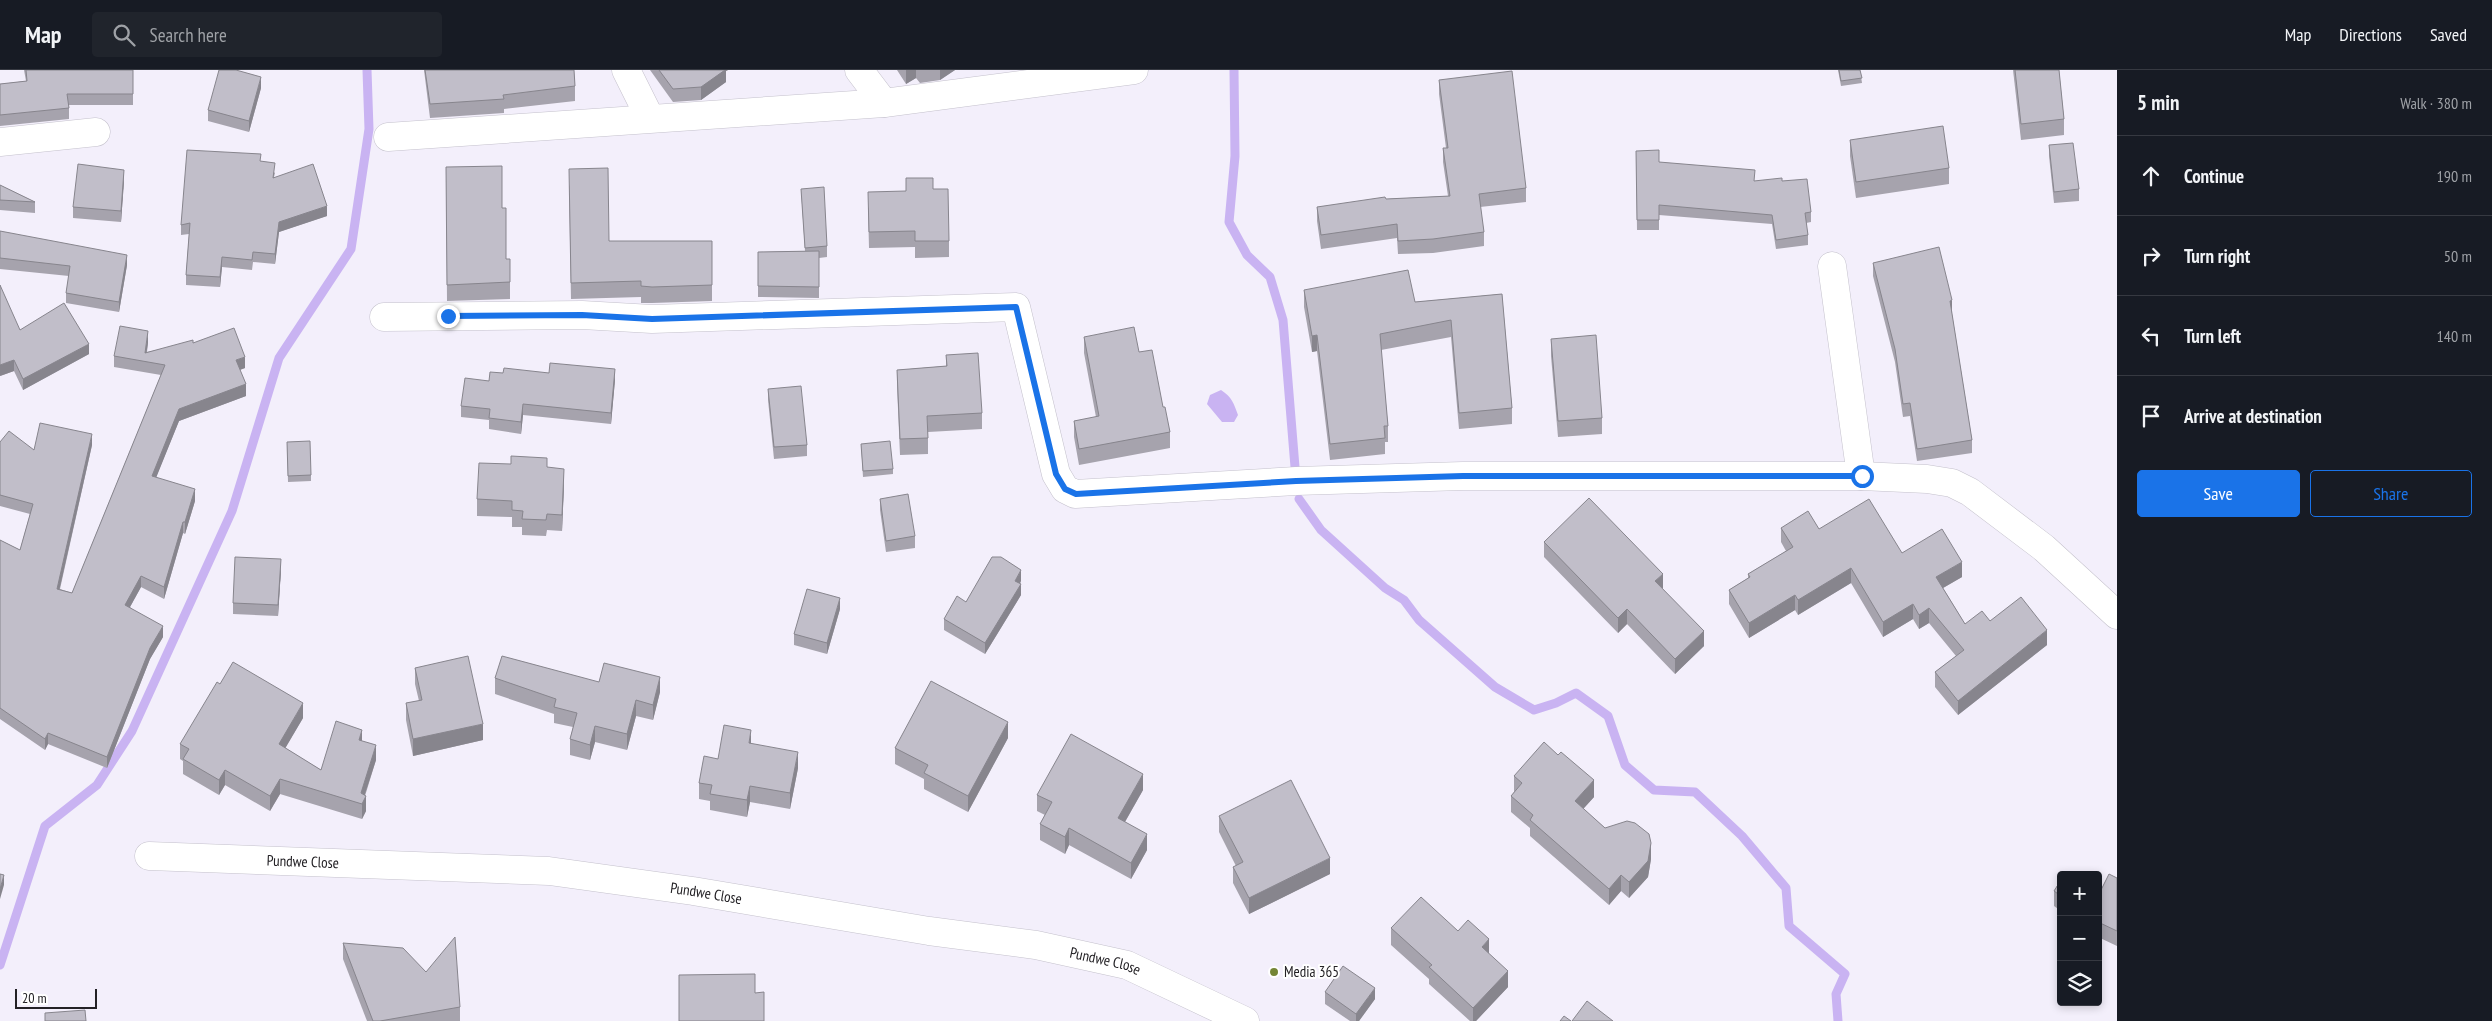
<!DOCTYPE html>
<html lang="en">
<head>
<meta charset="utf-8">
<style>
  :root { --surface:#171b24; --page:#20242c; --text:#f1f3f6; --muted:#9ea1a6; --line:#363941; --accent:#1a73e8 }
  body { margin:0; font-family:"PT Sans Narrow",sans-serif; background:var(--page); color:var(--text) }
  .controls { position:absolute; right:15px; bottom:15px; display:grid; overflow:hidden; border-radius:5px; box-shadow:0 2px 8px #0003 }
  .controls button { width:45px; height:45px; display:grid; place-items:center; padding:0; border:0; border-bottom:1px solid var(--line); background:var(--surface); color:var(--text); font:25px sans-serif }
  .scale { position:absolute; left:15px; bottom:12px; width:82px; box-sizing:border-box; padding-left:5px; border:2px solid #232125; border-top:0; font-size:14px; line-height:18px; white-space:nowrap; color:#232125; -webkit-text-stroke:4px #fff; paint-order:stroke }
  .stop { position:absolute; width:15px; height:15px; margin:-11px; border:4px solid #1a73e8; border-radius:50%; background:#fff }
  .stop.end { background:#1a73e8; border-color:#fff; box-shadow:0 1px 5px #0008 }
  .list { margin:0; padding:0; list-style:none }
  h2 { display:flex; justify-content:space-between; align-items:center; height:65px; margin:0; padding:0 20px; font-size:21px }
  h2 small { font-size:16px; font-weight:400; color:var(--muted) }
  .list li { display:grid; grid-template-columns:32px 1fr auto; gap:15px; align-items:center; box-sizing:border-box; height:80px; padding:0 20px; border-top:1px solid var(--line) }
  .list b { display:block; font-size:19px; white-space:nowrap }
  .list em { font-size:16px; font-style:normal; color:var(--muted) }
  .actions { display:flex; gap:10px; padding:15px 20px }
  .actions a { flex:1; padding:11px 0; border:1px solid var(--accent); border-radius:5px; text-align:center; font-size:18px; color:var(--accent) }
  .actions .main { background:var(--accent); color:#fff }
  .icon { flex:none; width:28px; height:28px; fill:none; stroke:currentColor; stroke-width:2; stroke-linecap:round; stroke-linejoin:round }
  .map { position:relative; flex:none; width:2117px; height:951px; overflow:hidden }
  header { display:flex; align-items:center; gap:30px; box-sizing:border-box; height:70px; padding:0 25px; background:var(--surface); border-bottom:1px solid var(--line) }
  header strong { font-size:24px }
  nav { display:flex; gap:28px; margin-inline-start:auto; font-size:18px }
  .search { width:350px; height:45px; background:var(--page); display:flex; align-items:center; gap:12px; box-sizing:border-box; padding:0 18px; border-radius:5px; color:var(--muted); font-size:19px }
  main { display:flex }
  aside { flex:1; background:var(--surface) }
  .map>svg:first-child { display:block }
  .water { fill:#c9b3f2 }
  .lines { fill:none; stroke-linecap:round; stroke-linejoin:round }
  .stream { stroke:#c9b3f2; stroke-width:9 }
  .minor-casing { stroke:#c4c1cc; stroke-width:29 }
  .minor { stroke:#fff; stroke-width:28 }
  .wall { fill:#a6a3ad }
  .shaded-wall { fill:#87858d }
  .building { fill:#c1bec9; stroke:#87858d }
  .route { stroke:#1a73e8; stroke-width:6 }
  .poi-dot { fill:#748535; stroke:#fff; stroke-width:2 }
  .labels { text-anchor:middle; stroke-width:4; stroke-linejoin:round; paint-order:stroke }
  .street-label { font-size:15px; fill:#232125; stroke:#fff }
  .poi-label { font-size:15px; fill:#232125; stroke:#fff; text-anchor:start }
</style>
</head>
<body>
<header>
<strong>Map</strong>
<div class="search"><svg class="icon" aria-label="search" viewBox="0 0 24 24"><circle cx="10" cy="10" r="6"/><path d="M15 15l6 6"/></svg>Search here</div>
<nav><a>Map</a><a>Directions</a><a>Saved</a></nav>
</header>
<main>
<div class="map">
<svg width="2117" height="951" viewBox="0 0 2117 951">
  <rect width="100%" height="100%" fill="#f3effb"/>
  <path class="water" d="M1221 320C1232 327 1234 334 1238 345L1234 352H1222L1207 334 1210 325Z"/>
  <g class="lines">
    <g class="stream">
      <polyline points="1234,0 1235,86 1229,152 1247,185 1270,207 1283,250 1295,397"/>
      <polyline points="1299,429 1321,460 1385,518 1404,530 1419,550 1495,617 1534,640 1556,633 1576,623 1608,646 1625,695 1654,720 1695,722 1742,766 1786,818 1789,856 1845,904 1836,924 1838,951"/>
      <polyline points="0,895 45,756 97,715 132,661 232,441 279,288 351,179 369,59 367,0"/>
    </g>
    <g class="minor-casing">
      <g id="minor">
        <polyline points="626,0 650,48"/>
        <polyline points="859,0 884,33"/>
        <polyline points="388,67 884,33 1134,0"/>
        <polyline points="0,72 96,62"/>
        <polyline points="1832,196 1861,406"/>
        <polyline points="384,247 582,245 652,249 1016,237 1056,404 1065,419 1075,424 1296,411 1463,406 1861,406 1927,409 1952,413 1970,422 2044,478 2117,545"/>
        <path id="s1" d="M149 786 549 801 693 821 929 861 1036 875 1127 895 1245 951"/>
      </g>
    </g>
    <use href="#minor" class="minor"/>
  </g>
  <g class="wall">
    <polygon points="24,0 133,0 133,35 69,35 69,49 0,56 0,14 26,11"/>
    <polygon points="424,0 574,0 575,16 575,31 504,39 504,43 430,48"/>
    <polygon points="650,0 728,0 726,1 726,12 701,30 673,32"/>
    <polygon points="897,0 955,0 940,10 920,13 916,8 906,14"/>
    <polygon points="1838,0 1860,0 1862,13 1841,16"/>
    <polygon points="2013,0 2059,0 2064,49 2064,65 2021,70"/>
    <polygon points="1439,10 1526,118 1526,132 1480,137 1484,162 1484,176 1433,183 1398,184 1397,168 1321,179 1317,151 1317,137 1386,129 1448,126 1443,92 1443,78 1446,78 1439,24"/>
    <polygon points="261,18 249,62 208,51 208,40"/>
    <polygon points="1850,70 1949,98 1949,114 1856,128 1850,86"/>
    <polygon points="2049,75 2079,119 2079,131 2054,133 2049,86"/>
    <polygon points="1636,81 1659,92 1755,111 1782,111 1811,142 1811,152 1806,153 1808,165 1808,175 1776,179 1772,154 1659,145 1659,160 1637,160"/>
    <polygon points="261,91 275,103 274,107 327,146 279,162 275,194 253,192 252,200 222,197 220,217 186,215 186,205 189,164 181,165 181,155"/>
    <polygon points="446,97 502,138 506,189 510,189 510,229 447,231"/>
    <polygon points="124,111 121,152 73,148 73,137"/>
    <polygon points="0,115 35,132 35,143 0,140"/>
    <polygon points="569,115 609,171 712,171 712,231 652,233 641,233 641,227 571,229"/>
    <polygon points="801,119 827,176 827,187 819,188 819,228 758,227 758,182 805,181"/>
    <polygon points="933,119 949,171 949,187 915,188 915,177 869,178 868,138 906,121"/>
    <polygon points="0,161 127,195 119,242 66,233 66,223 69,206 0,199"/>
    <polygon points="1873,193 1952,243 1952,244 1972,370 1972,383 1917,391 1910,346 1903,347 1895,292 1873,206"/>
    <polygon points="1304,220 1415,232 1502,224 1512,338 1512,354 1459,359 1451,267 1381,280 1388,356 1388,372 1385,372 1385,384 1330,390 1317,281 1312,282 1304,237"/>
    <polygon points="20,260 89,284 23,320 14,301 0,306"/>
    <polygon points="1084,267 1139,282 1163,337 1170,362 1170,378 1079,395 1074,367 1074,351 1096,347 1084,283"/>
    <polygon points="1551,269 1602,348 1602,364 1558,367 1551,286"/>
    <polygon points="148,273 147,282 193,273 245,298 240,300 246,326 179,351 156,407 195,431 185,464 183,463 164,529 141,517 130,537 163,567 150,589 107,698 48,674 45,680 0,649 0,470 20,480 30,444 0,436 0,372 34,380 92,375 60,519 72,523 161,305 114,297 114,286"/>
    <polygon points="946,285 982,343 982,359 928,362 928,384 900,385 897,316 897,300 946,296"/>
    <polygon points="503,303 615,310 611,354 523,345 521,364 489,359 489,350 461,347 461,336 489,311"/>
    <polygon points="768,319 807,375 807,386 774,389 768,330"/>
    <polygon points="287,372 311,405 311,411 288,412"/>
    <polygon points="861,374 893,399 893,404 863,407"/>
    <polygon points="547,397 564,415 562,461 547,460 546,466 522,465 522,457 512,457 512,447 477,446 477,429"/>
    <polygon points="880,429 915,466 915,478 886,482 880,440"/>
    <polygon points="1781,458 1819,459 1902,483 1962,507 1943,518 1965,554 1990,551 2047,575 1958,645 1935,617 1935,602 1956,586 1929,553 1919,559 1913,549 1883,567 1851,513 1798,545 1795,540 1749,568 1729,534 1729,520 1748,508 1748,504 1786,481 1781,472"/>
    <polygon points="1544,472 1663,519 1704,576 1675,604 1627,554 1618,563 1544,487"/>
    <polygon points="281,500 278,546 233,544 233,533"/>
    <polygon points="1021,511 1020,514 1021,525 985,584 944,560 944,549 966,532"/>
    <polygon points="840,539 827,584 794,575 794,564"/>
    <polygon points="415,598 483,670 413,686 406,650 406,633 419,631 415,614"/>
    <polygon points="495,608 599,612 660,622 653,650 636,646 627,680 595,672 590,690 570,685 570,669 573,657 554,653 554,644 495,624"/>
    <polygon points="303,648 285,678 321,700 362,671 376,690 365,726 366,741 362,749 280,724 270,741 225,715 219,725 183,704 183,691 180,689 180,674"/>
    <polygon points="1008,668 968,742 924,719 924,709 895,694 895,678"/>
    <polygon points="751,674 798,698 790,739 750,732 747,747 710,740 710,731 699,729 699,713 718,689"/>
    <polygon points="1514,706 1594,727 1583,739 1605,758 1651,789 1648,807 1629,828 1621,821 1609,835 1530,766 1530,758 1511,742 1511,726 1514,722"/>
    <polygon points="1143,720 1125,752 1147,780 1131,809 1069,775 1065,784 1040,770 1040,754 1045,745 1037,741 1037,725"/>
    <polygon points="1219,746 1330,804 1249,844 1233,813 1233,797 1236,796 1219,762"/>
    <polygon points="2117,808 2117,876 2098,867 2098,823 2099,824"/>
    <polygon points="2061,810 2061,841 2054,836 2054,821"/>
    <polygon points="1391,858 1458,861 1489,884 1508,917 1476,951 1470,951 1429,914 1429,909 1391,875"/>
    <polygon points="343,873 426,902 460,937 460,951 367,951 343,889"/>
    <polygon points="1325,922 1375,929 1359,951 1350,951 1325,934"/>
  </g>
  <g class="shaded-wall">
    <polygon points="720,0 728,0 726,1 726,12 701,30 701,17"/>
    <polygon points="906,0 916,0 916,8 906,14"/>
    <polygon points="940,0 955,0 940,10"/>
    <polygon points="261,7 261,18 249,62 249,51"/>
    <polygon points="124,100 124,111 121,152 121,141"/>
    <polygon points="327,136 327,146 279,162 275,194 275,184 279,152"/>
    <polygon points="127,185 127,195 119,242 119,232"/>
    <polygon points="222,187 222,197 220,217 220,207"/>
    <polygon points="1952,230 1952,243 1950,244 1950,231"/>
    <polygon points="148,261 148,273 145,291 145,283"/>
    <polygon points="1317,265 1317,281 1312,282 1312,266"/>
    <polygon points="89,274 89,284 23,320 23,309"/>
    <polygon points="245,287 245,298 236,301 236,290"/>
    <polygon points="14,290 14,301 0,306 0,295"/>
    <polygon points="615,299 615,310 611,354 611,343"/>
    <polygon points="246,314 246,326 179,351 152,418 152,406 179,339"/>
    <polygon points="523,334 523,345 521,364 521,352"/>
    <polygon points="92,364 92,375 57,530 57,519"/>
    <polygon points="564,399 564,415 562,461 562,445"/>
    <polygon points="195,419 195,431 185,464 185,452"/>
    <polygon points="183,452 183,463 164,529 164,517"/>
    <polygon points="281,489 281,500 278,546 278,535"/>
    <polygon points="1962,492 1962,507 1936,522 1936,507"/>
    <polygon points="1851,498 1851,513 1798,545 1798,530"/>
    <polygon points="1021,500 1021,511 1015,522 1015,511"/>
    <polygon points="1663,504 1663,519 1655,511"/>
    <polygon points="141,506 141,517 125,546 125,535"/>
    <polygon points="1021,514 1021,525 985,584 985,573"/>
    <polygon points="1795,525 1795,540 1749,568 1749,553"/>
    <polygon points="840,528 840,539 827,584 827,573"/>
    <polygon points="1913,534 1913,549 1883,567 1883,552"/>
    <polygon points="1929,538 1929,553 1919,559 1919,545"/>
    <polygon points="1627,539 1627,554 1618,563 1618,548"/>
    <polygon points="163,556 163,567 150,589 107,698 107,687 150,578"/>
    <polygon points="2047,560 2047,575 1958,645 1958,631"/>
    <polygon points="1704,561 1704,576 1675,604 1675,589"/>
    <polygon points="660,607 660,622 653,650 653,635"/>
    <polygon points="636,630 636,646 627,680 627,664"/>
    <polygon points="303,633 303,648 279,689 279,674"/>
    <polygon points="1008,652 1008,668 968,742 968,726"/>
    <polygon points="483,654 483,670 413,686 413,669"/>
    <polygon points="595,656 595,672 590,690 590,675"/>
    <polygon points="362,660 362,675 359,670"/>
    <polygon points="751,660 751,676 749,673"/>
    <polygon points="48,663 48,674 45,680 45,669"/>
    <polygon points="376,675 376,690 362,733 366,726 366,741 362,749 362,734 361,723"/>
    <polygon points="798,682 798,698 790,739 790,723"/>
    <polygon points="225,700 225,715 219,725 219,710"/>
    <polygon points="1143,704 1143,720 1118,764 1118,748"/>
    <polygon points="280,709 280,724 270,741 270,726"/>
    <polygon points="1594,710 1594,727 1575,748 1575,731"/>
    <polygon points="750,716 750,732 747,747 747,730"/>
    <polygon points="1069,758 1069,775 1065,784 1065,767"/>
    <polygon points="1147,764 1147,780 1131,809 1131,793"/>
    <polygon points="1651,773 1651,789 1648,807 1629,828 1629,812"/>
    <polygon points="1330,788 1330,804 1249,844 1249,828"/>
    <polygon points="4,805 4,815 0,829 0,819"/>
    <polygon points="1621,805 1621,821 1609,835 1609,819"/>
    <polygon points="1489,869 1489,886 1482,877"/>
    <polygon points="1508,901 1508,917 1476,951 1473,951 1473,938"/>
    <polygon points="1375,918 1375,929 1359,951 1356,951 1356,944"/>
  </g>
  <g class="building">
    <polygon points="26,0 133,0 133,24 67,24 69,38 0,45 0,14 27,11"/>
    <polygon points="219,0 236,0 261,7 249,51 208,40"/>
    <polygon points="425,0 574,0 575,16 503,25 504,29 430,34"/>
    <polygon points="659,0 725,0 701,17 673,19"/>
    <polygon points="1839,0 1860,0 1862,8 1841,11"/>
    <polygon points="2015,0 2059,0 2064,49 2021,54"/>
    <polygon points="1512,1 1526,118 1479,124 1484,162 1433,169 1398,171 1397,154 1321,165 1317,137 1385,127 1386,129 1450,126 1443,78 1448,78 1439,10"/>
    <polygon points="1943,56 1949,98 1856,112 1850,70"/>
    <polygon points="2073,73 2079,119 2054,122 2049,75"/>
    <polygon points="187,80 261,84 260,91 275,93 273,108 313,94 327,136 279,152 275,184 253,182 252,190 222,187 220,207 186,205 190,153 181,155"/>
    <polygon points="1659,80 1659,92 1755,100 1754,111 1782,108 1782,111 1807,109 1811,142 1805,143 1808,165 1776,170 1772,145 1659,135 1659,150 1637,150 1636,81"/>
    <polygon points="78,94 124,100 121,141 73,137"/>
    <polygon points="502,96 502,138 506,138 506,189 510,189 510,212 447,215 446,97"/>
    <polygon points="608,98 609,171 712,171 712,215 652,217 641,216 641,211 571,213 569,99"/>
    <polygon points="906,108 933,108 933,119 948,119 949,171 915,171 915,161 869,162 868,122 906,121"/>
    <polygon points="0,115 35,132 0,130"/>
    <polygon points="824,117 827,176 805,178 801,119"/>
    <polygon points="0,161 127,185 119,232 66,223 70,196 0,188"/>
    <polygon points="1939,177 1952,230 1950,231 1972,370 1917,379 1910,333 1903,334 1895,279 1873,193"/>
    <polygon points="819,181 819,217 758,216 758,182"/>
    <polygon points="1408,200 1415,232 1502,224 1512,338 1459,343 1451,250 1380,264 1388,356 1384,356 1385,368 1330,374 1317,265 1312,266 1304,220"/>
    <polygon points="0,215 20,260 64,233 89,274 23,309 14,290 0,295"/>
    <polygon points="120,256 148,261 145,283 193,270 193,273 234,258 245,287 236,290 246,314 179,339 152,406 195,419 185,452 183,452 164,517 141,506 125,535 163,556 150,578 107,687 48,663 45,669 0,638 0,470 20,480 33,434 0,425 0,372 9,361 34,380 40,353 92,364 57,519 72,523 165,295 114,286"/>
    <polygon points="1134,257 1139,282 1152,280 1163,337 1165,337 1170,362 1079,379 1074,351 1099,346 1084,267"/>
    <polygon points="1596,265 1602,348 1558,351 1551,269"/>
    <polygon points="978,283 982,343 927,346 928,368 900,369 897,300 947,296 946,285"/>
    <polygon points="550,293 615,299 611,343 523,334 521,352 489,348 490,339 461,336 465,308 489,311 490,302 503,303 504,298 549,303"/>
    <polygon points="801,316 807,375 774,377 768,319"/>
    <polygon points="310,371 311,405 288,406 287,372"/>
    <polygon points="890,371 893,399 863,401 861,374"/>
    <polygon points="511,386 547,388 547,397 564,399 562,445 547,444 546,450 522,449 523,441 512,440 512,431 477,429 479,393 511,394"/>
    <polygon points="908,424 915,466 886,471 880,429"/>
    <polygon points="1589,428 1663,504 1655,511 1704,561 1675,589 1627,539 1618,548 1544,472"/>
    <polygon points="1869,429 1902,483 1942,459 1962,492 1936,507 1965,554 1982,541 1990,551 2021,527 2047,560 1958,631 1935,602 1964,580 1929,538 1919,545 1913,534 1883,552 1851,498 1798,530 1795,525 1749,553 1729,520 1750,507 1748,504 1793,477 1781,458 1808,441 1819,459"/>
    <polygon points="235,487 281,489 278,535 233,533"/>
    <polygon points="992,487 1001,487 1021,500 1015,511 1021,514 985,573 944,549 957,526 966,532"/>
    <polygon points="807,519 840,528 827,573 794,564"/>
    <polygon points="468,586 483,654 413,669 406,633 422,630 415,598"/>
    <polygon points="502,586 599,612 604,593 660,607 653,635 636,630 627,664 595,656 590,675 570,669 577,643 554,637 556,629 495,608"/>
    <polygon points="233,592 303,633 279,674 321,700 336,651 362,660 359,670 376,675 361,723 366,726 362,734 280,709 270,726 225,700 219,710 183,689 189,679 180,674 217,612 220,614"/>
    <polygon points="931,611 1008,652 968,726 924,703 928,695 895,678"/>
    <polygon points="724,655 751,660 749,673 798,682 790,723 750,716 747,730 710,724 712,715 699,713 704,686 718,689"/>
    <polygon points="1071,664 1143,704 1118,748 1147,764 1131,793 1069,758 1065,767 1040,754 1052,732 1037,725"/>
    <polygon points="1544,672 1558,685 1561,682 1594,710 1575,731 1605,758 1627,751 1635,753 1649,764 1651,773 1648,791 1629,812 1621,805 1609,819 1530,750 1533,745 1511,726 1522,713 1514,706"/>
    <polygon points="1291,710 1330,788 1249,828 1233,797 1243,792 1219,746"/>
    <polygon points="0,804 4,805 0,819"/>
    <polygon points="2109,804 2117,808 2117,861 2098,852 2098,823 2099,824"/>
    <polygon points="2061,810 2061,826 2054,821"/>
    <polygon points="1421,827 1458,861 1468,850 1489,869 1482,877 1508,901 1473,938 1429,897 1432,895 1391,858"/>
    <polygon points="455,867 460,937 380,951 373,951 343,873 403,878 426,902"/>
    <polygon points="1343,896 1375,918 1356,944 1325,922"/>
    <polygon points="755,904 755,923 764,922 764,951 679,951 679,905"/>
    <polygon points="1587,931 1613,951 1572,951"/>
    <polygon points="85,940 86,951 45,951 45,943"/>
    <polygon points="1564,946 1571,951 1560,951"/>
  </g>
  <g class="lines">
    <polyline class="route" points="448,246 582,245 652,249 1016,237 1056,404 1065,419 1076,424 1296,411 1463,406 1862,406"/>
  </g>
  <circle class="poi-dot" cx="1274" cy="902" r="5"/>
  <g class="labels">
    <g class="street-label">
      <text dy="5" stroke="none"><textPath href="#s1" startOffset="154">Pundwe Close</textPath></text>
      <text dy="5" stroke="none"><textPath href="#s1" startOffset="559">Pundwe Close</textPath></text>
      <text dy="5" stroke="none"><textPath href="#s1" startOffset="964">Pundwe Close</textPath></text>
    </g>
    <g class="poi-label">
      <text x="1284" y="907">Media 365</text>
    </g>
  </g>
</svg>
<div class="controls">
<button>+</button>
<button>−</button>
<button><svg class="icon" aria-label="layers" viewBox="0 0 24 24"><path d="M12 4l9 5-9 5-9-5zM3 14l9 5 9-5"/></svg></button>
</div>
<div class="scale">20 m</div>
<div class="stop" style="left:1862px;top:406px"></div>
<div class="stop end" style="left:448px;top:246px"></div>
</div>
<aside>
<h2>5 min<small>Walk · 380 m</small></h2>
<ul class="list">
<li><svg class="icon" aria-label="ahead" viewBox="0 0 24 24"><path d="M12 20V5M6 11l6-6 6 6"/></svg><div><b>Continue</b></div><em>190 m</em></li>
<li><svg class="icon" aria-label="right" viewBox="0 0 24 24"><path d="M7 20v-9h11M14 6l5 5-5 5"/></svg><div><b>Turn right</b></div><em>50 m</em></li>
<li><svg class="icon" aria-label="left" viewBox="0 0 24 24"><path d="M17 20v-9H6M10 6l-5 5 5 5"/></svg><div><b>Turn left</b></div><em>140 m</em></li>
<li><svg class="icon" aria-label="arrive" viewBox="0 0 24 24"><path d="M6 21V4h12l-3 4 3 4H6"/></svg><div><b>Arrive at destination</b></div></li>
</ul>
<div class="actions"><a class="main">Save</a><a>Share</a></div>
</aside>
</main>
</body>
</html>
